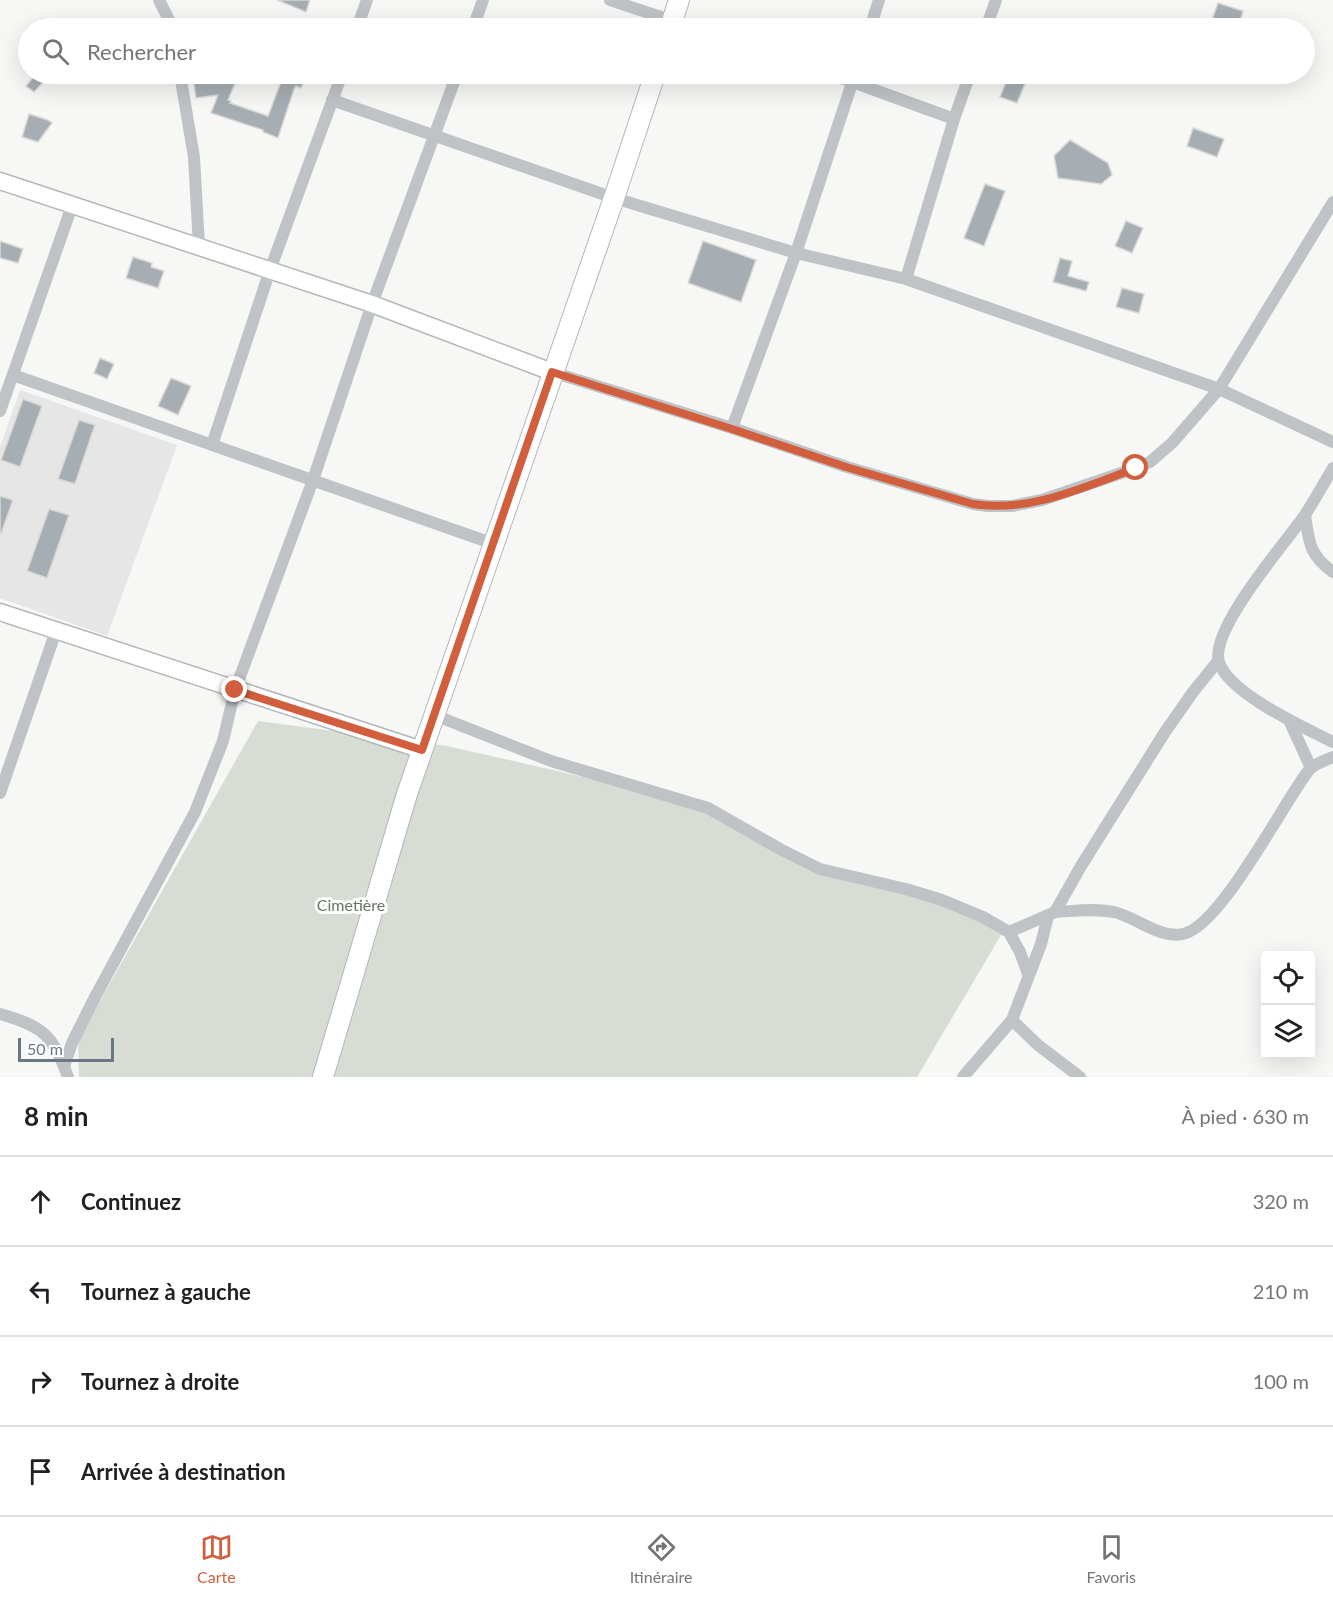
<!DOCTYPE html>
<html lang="fr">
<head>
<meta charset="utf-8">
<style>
  :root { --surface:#fff; --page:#f6f6f6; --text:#202124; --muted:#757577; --line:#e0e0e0; --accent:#d15e3c }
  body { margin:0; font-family:Lato,sans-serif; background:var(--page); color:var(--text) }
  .controls { position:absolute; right:18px; bottom:18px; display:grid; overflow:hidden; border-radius:6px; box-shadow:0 6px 24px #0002 }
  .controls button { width:54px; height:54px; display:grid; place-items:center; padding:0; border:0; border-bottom:2px solid var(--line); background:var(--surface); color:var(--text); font:30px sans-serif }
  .scale { position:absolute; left:18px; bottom:15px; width:96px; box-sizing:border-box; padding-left:6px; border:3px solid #6a7883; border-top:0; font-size:16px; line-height:21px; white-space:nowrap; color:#6a7883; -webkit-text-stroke:4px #fff; paint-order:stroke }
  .stop { position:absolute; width:18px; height:18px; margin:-14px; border:4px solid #d15e3c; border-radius:50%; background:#fff }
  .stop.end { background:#d15e3c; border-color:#fff; box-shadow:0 2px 6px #0008 }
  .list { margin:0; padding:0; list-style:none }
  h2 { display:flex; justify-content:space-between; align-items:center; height:78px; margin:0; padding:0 24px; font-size:26px }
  h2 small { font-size:20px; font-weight:400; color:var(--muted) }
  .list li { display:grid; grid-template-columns:39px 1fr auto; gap:18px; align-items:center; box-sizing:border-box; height:90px; padding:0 24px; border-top:2px solid var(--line) }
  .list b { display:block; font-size:22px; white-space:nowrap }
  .list em { font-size:20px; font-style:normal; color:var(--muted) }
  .icon { flex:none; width:33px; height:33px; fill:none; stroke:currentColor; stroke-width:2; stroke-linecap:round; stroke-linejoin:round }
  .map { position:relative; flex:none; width:1333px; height:1077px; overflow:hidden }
  .search { position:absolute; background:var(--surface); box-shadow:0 6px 24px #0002; left:18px; right:18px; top:18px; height:66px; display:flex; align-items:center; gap:15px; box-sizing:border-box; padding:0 21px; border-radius:33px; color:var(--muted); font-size:22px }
  .sheet { height:438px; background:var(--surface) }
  nav { display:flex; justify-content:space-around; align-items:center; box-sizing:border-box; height:84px; border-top:2px solid var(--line); background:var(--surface); font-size:16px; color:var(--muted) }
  nav a { display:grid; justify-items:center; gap:3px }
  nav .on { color:var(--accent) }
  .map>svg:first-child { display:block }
  .built { fill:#e5e6e5 }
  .green { fill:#d7dcd5 }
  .building { fill:#a7aeb3; stroke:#d9d9d7; stroke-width:1.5 }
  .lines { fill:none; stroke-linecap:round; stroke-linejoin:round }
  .secondary-casing { stroke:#b2b7bb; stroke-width:19 }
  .primary-casing { stroke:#b3b7ba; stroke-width:22 }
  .street { stroke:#bfc3c6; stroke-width:12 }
  .secondary { stroke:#fff; stroke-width:16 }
  .primary { stroke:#fff; stroke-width:20 }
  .route { stroke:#d15e3c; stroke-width:8 }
  .labels { text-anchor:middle; stroke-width:6; stroke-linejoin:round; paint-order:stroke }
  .park-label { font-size:16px; fill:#677664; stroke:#fff }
</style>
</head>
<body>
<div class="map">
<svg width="1333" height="1077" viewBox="0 0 1333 1077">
  <rect width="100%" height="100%" fill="#f7f7f5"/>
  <polygon class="built" points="20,390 177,445 107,636 0,598 0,447"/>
  <polygon class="green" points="258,721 447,746 667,796 714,809 809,868 905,889 1004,930 917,1077 79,1077 78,1040"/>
  <g class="building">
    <polygon points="277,0 310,0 306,12"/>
    <polygon points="1218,3 1243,11 1241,18 1266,28 1209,28"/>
    <polygon points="36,74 46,79 34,92 26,86"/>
    <polygon points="207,74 239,74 228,100 231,101 230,103 268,116 284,74 305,78 301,88 296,86 294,89 278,138 263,132 263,130 211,113 218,95 196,98 193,78 206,77"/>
    <polygon points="1009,74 1029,74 1017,103 1000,97"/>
    <polygon points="29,114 48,120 52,123 38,142 22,137"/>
    <polygon points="1193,128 1224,139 1217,157 1187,146"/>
    <polygon points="1070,140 1108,163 1112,175 1101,184 1058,178 1054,156"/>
    <polygon points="985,184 1005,191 984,246 964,238"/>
    <polygon points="1126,221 1143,228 1132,253 1115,246"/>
    <polygon points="0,241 23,249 18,263 0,258"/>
    <polygon points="703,241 756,260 741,302 688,283"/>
    <polygon points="133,257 152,263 151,267 164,271 158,288 126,278"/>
    <polygon points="1060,258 1072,261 1068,276 1089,282 1086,291 1053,282"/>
    <polygon points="1122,288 1144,294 1139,313 1116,307"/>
    <polygon points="100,358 114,364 107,379 94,373"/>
    <polygon points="171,378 191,386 178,415 158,406"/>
    <polygon points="23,399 42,406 20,467 1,460"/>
    <polygon points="79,420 95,425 75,484 58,479"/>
    <polygon points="0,496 13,500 1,534 0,534"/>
    <polygon points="49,509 69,515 47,578 27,571"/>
  </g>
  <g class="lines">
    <g class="secondary-casing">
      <g id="secondary">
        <polyline points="0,181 372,304 552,372"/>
        <polyline points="0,612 422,750"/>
      </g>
    </g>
    <g class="primary-casing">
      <g id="primary">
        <polyline points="670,28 679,0"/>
        <polyline points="323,1077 407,794 614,198 655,74"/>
      </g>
    </g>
    <g class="street">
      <polyline points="159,0 173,28"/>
      <polyline points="610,0 694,28"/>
      <polyline points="357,28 367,0"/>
      <polyline points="473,28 483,0"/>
      <polyline points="870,28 879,0"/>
      <polyline points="986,28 996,0"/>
      <polyline points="180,74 194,157 199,246"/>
      <polyline points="831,74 954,119"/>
      <polyline points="332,100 614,198 796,253 906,279 1219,389 1333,442"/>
      <polyline points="906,279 954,119 970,74"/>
      <polyline points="552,372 732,428 847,467 973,504 988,506 1012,506 1042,500 1136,468 1150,462 1172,443 1219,389 1333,202"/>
      <polyline points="13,375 494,544"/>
      <polyline points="0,411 72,206"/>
      <polyline points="732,428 796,253 855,74"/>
      <polyline points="212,445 270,270 342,74"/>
      <path d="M1333 468C1324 483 1315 499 1305 515 1286 542 1209 630 1219 662 1228 693 1305 728 1333 742"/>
      <path d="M1305 515C1309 542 1309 555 1333 572"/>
      <polyline points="434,715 551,761 708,808 780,849 820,869 906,889 942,900 983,917 1009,932 1020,952 1028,974"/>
      <polyline points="1289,720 1311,768"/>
      <polyline points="0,793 56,631"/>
      <path d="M1055 912C1075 911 1094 908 1114 912 1136 917 1159 939 1183 934 1221 926 1283 803 1309 770 1314 764 1325 760 1333 757"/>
      <polyline points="1009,932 1055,912 1081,866 1165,732 1193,692 1218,661"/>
      <path d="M0 1014C43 1026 53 1035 68 1077"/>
      <polyline points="1012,1020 1038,1045 1080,1077"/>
      <polyline points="64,1066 72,1043 95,997 195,812 223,741 235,690 313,480 372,304 457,74"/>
      <polyline points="963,1077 1012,1020 1041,944 1048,916"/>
    </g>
    <use href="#secondary" class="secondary"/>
    <use href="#primary" class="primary"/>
  </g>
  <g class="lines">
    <path class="route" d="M235 690 422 750 552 372 732 429 846 467 973 504C1029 513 1084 487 1136 468"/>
  </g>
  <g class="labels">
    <g class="park-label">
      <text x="351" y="911">Cimetière</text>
    </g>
  </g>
</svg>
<div class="controls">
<button><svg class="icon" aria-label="locate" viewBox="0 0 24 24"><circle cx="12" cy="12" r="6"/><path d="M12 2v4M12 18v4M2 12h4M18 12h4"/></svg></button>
<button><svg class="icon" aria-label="layers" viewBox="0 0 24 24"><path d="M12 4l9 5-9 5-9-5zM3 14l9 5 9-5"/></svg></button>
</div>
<div class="scale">50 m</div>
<div class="stop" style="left:1136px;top:468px"></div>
<div class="stop end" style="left:235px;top:690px"></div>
<div class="search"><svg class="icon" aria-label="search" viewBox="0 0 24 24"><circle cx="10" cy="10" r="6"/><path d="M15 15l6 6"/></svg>Rechercher</div>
</div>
<section class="sheet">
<h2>8 min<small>À pied · 630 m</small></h2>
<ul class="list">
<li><svg class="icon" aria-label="ahead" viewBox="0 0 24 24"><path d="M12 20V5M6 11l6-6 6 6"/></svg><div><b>Continuez</b></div><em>320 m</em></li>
<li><svg class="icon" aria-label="left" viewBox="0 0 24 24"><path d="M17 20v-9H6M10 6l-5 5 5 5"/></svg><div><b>Tournez à gauche</b></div><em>210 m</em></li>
<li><svg class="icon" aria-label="right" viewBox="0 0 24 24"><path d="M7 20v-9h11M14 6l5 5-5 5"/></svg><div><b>Tournez à droite</b></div><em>100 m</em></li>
<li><svg class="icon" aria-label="arrive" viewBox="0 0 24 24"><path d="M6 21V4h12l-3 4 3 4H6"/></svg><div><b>Arrivée à destination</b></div></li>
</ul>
</section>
<nav>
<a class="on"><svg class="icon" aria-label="map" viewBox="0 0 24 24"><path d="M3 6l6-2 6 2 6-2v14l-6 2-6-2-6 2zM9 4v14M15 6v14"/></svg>Carte</a>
<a><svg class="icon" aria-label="directions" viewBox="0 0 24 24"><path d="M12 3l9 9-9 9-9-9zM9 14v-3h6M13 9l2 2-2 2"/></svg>Itinéraire</a>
<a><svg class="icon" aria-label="saved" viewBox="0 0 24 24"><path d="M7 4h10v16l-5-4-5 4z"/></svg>Favoris</a>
</nav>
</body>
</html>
